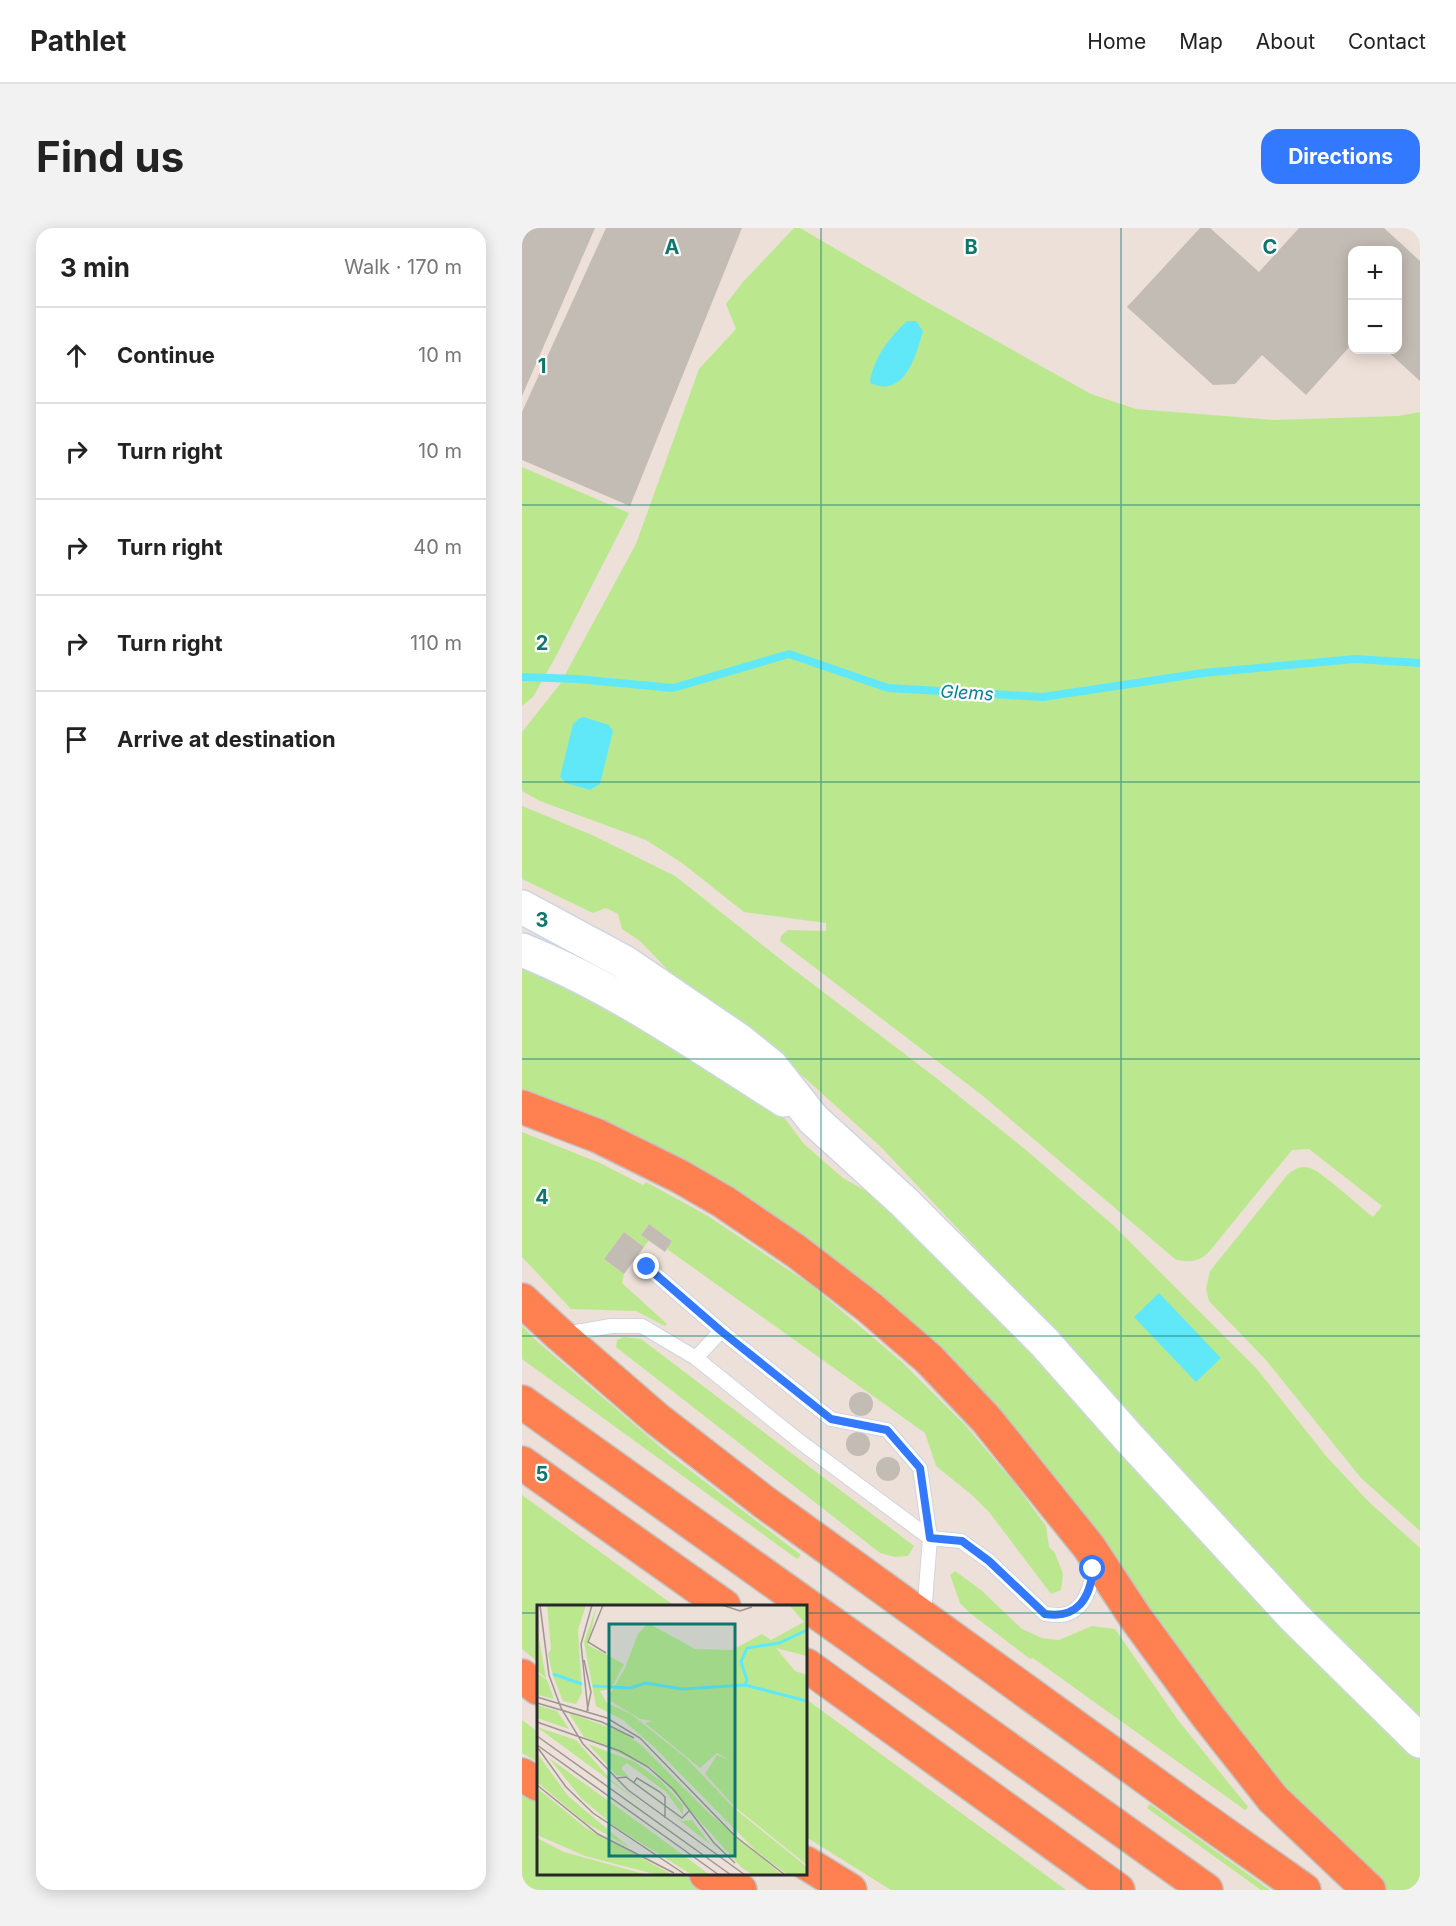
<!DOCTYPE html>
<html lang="en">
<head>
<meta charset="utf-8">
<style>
  :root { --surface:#fff; --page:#f2f2f2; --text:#222; --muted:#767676; --line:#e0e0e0; --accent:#3279ff }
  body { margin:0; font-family:Inter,sans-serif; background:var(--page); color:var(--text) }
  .controls { position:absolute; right:18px; top:18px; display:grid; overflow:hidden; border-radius:12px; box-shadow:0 3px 15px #0003 }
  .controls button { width:54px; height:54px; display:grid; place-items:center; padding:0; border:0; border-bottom:2px solid var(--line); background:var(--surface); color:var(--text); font:30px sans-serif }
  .stop { position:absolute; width:18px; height:18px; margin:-14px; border:4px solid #3279ff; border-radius:50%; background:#fff }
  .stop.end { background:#3279ff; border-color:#fff; box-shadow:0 2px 6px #0008 }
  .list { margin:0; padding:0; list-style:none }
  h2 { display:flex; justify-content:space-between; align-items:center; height:78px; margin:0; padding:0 24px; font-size:26px }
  h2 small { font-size:20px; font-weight:400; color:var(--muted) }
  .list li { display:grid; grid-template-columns:39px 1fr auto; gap:18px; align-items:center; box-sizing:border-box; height:96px; padding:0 24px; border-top:2px solid var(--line) }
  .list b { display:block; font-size:22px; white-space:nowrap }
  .list em { font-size:20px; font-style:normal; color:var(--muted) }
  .icon { flex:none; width:33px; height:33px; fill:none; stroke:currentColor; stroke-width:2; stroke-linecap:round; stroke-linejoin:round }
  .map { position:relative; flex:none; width:898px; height:1662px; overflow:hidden; border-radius:18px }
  header { display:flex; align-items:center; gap:36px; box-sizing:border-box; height:84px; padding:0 30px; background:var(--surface); border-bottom:2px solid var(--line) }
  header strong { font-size:28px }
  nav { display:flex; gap:33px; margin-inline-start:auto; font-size:21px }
  .intro { display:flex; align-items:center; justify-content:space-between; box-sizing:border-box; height:144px; padding:0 36px }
  h1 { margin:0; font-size:42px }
  .button { padding:15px 27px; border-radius:18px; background:var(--accent); color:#fff; font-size:21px; font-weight:700 }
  main { display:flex; gap:36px; padding:0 36px }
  aside { flex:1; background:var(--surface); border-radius:18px; box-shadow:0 3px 15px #0003 }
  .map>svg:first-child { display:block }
  .green { fill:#bbe88f }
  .water { fill:#61e8f8 }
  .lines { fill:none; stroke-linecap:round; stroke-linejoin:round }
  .stream { stroke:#61e8f8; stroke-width:8 }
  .building { fill:#c3bcb4 }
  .service-casing { stroke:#cdd5e3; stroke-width:16 }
  .secondary-casing { stroke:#cdd5e3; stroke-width:36 }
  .motorway-casing { stroke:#c3c3c3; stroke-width:36 }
  .service { stroke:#fff; stroke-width:14 }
  .secondary { stroke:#fff; stroke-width:33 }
  .motorway { stroke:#ff8050; stroke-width:33 }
  .route { stroke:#3279ff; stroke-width:8 }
  .grid { fill:none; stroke:#0f766e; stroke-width:1.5; stroke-opacity:0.55 }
  .labels { text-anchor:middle; stroke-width:4.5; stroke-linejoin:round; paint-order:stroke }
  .water-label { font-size:18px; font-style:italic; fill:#037e9b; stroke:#fff }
  .inset-river { fill:none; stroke:#61e8f8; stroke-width:3 }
  .inset-road { fill:none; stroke:#9e9692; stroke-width:1.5 }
  .view { fill:#0f766e; fill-opacity:0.15; stroke:#0f766e; stroke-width:3 }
  .inset-edge { fill:none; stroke:#282828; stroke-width:3 }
  .grid-label { font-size:20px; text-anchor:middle; font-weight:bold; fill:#0f766e; stroke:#fff; stroke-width:4.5; stroke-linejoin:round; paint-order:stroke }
</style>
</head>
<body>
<header>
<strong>Pathlet</strong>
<nav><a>Home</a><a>Map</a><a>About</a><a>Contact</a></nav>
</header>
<div class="intro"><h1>Find us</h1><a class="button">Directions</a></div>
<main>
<aside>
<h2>3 min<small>Walk · 170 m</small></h2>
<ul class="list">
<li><svg class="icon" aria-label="ahead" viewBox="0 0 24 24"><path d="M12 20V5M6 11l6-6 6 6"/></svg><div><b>Continue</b></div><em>10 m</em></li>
<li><svg class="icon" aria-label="right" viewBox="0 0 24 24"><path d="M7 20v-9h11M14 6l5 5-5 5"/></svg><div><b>Turn right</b></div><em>10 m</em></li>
<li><svg class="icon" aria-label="right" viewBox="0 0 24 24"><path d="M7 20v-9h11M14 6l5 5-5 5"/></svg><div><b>Turn right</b></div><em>40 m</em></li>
<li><svg class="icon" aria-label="right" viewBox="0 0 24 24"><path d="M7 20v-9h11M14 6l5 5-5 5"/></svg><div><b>Turn right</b></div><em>110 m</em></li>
<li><svg class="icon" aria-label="arrive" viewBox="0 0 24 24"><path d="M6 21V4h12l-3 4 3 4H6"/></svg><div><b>Arrive at destination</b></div></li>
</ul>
</aside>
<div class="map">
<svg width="898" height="1662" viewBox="0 0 898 1662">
  <rect width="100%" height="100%" fill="#ece0d8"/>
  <g class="green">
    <path d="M272 0H278L403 73 569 166 614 181 752 192 876 188 898 184V1303L839 1250 744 1132 687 1073 684 1061 688 1043 766 946C773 941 779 937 788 940 799 943 839 980 851 989L860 978 787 921 770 922 686 1025C676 1034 665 1035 653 1031L461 868 258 713 259 708 266 702 304 703V695L222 684 160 635 124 612 18 573 0 563V504L38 456 114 316 177 141 214 101 204 76 221 54Z"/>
    <polygon points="0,239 107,285 33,430 11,469 0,478"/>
    <polygon points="0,578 70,607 153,648 267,738 413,849 504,922 591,997 734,1140 804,1228 846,1273 898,1320 898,1493 817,1414 562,1141 453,1019 358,918 283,850 163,760 118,713 100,701 96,686 84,680 71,685 0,651"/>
    <polygon points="0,731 70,764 261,888 282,916 321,950 353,968 426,1036 597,1219 898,1528 898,1662 858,1662 804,1613 396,1105 0,866"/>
    <polygon points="0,904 78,935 121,957 124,954 186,988 289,1057 380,1134 444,1198 493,1256 524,1298 527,1319 533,1325 541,1346 539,1362 529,1366 467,1284 451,1268 414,1238 403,1205 145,1021 150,1013 127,996 119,1006 127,1012 122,1019 102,1004 82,1031 102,1046 100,1055 145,1096 143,1098 114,1083 49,1081 0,1029"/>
    <polygon points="0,1098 16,1114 148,1227 279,1327 275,1331 0,1131"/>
    <polygon points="102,1109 119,1111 392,1318 386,1328 373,1329 358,1325 94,1119 95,1112"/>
    <polygon points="0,1267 143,1371 154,1378 16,1378 16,1434 0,1421"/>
    <polygon points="433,1343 459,1362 500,1401 520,1410 537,1412 570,1398 593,1401 656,1492 726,1579 723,1582 511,1430 508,1431 448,1385 438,1375 428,1347"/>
    <polygon points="284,1471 544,1662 369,1662 284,1609"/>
    <polygon points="0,1492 16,1504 16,1534 0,1525"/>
    <polygon points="0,1561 16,1570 16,1646 162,1646 197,1662 0,1662"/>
    <polygon points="628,1576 748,1662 739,1662 625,1580"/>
  </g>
  <g class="water">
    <path d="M385 93H394L401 103C394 127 383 171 348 155 351 130 367 110 385 93Z"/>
    <polygon points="62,489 87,497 91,503 78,556 68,562 44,555 38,549 51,496 58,490"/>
    <polygon points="637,1065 699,1130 674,1154 612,1089"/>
  </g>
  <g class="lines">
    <polyline class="stream" points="0,449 55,451 151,460 267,426 366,460 521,469 681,445 833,431 898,435"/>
  </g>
  <g class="building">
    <polygon points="0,0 73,0 0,168"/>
    <polygon points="84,0 220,0 108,278 0,232 0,184"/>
    <polygon points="678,0 688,0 737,44 777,0 862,0 898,33 898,153 864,122 876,122 876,22 830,22 830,116 784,167 740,127 713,156 691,157 605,79"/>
    <polygon points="127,996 150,1013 143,1024 119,1007"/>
    <polygon points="102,1004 122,1019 102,1046 82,1031"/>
    <circle cx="339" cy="1176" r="12"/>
    <circle cx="336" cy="1216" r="12"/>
    <circle cx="366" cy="1241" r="12"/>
  </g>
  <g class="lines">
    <g class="service-casing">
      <g id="service">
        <polyline points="125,1039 199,1103"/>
        <path d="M43 1106 89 1098H120L174 1130 277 1213 408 1310 439 1313 467 1333 523 1386C532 1387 542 1389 551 1383 565 1375 572 1351 570 1336"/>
        <polyline points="174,1130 199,1103 309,1191 365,1202 398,1240 408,1310 402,1387"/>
      </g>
    </g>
    <g class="secondary-casing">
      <g id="secondary">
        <polyline points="0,679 102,734 218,813 249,838 291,891 382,974 522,1114 607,1210 772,1389 898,1513"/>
        <path d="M0 722C93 759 178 819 262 872"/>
      </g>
    </g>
    <g class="motorway-casing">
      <g id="motorway">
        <polyline points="0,879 76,908 157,948 202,974 274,1023 347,1079 407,1131 464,1191 567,1319 613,1389 684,1486 751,1571 847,1662"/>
        <polyline points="0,1072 38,1107 135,1191 242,1274 670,1583 782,1662"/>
        <polyline points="0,1174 684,1662"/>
        <polyline points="0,1235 202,1378"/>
        <polyline points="284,1437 596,1662"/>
        <polyline points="0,1448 16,1460"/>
        <polyline points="0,1547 16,1556"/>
        <polyline points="284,1635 328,1662"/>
        <polyline points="184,1646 218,1662"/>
      </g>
    </g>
    <use href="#service" class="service"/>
    <use href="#secondary" class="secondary"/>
    <use href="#motorway" class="motorway"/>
  </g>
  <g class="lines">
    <path class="route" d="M125 1039 199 1103 309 1191 365 1202 398 1240 408 1310 440 1313 467 1333 523 1386C555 1391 568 1371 571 1341"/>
  </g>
  <path class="grid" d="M299 0V1662M599 0V1662M0 277H898M0 554H898M0 831H898M0 1108H898M0 1385H16M284 1385H898"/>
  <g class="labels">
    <g class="water-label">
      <text transform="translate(445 465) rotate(3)" y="6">Glems</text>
    </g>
  </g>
  <g transform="translate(15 1377)">
    <rect width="270" height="270" fill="#ece0d8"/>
    <path d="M1 0 2 34 9 73 0 66ZM10 0H49L41 25 45 88 39 99 26 96 16 71 11 49 14 44ZM60 0 51 40 87 59 74 84 63 86 70 98 94 109 149 153 197 203 270 262V270H251L219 246 117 142 86 115 59 101 47 37ZM252 0H270V51L239 43 258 66 270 70V260L198 202 168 169 180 150 192 155 180 148 163 163 108 118 115 116 103 114 70 94 88 63 101 29 111 18 158 44 195 45 225 29 234 35 267 17ZM0 68 10 75 17 94 0 90ZM0 100 20 106 32 124 0 113ZM32 108 82 126 103 139 172 208 245 270H216L204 262 115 163 47 132ZM0 122 39 135 74 175 111 204ZM51 139 98 157 125 177 146 200V210L129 187 90 158 84 163 92 172 79 170ZM0 148 31 191 93 243 49 218 0 177ZM12 153 119 230 173 270 152 268 77 221 44 193ZM0 183 49 223 136 270H121L48 251 0 230ZM132 207 145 216 155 215 174 240ZM0 233 27 247 111 270H0Z" fill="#bbe88f"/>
    <path class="inset-river" d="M16 69 45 79M208 80 210 75 204 57 210 43 242 38 270 25M56 81 93 83 109 78 145 84 208 80 270 96"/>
    <path class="inset-road" d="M3 0 12 70 24 103 46 139 91 185 208 270M66 0 51 37 69 48M185 0 203 6 215 2M47 55 54 87 50 106M0 92 70 113 103 133 198 231 248 270M0 98 65 117 97 133M51 106 44 39 55 0M0 117 83 146 111 162 137 185 177 238 198 258M0 131 194 270M0 140 182 270M1 143 29 182 56 208 149 270M80 173 89 172 145 213 152 206M97 177 100 173 123 187 128 192V213M0 180 61 229 137 268"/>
    <path class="view" d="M72 19H198V251H72Z"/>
    <rect width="270" height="270" class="inset-edge"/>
  </g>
  <g class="grid-label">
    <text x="150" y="26">A</text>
    <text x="449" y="26">B</text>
    <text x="748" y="26">C</text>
    <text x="20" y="145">1</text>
    <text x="20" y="422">2</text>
    <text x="20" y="699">3</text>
    <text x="20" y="976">4</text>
    <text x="20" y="1253">5</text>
  </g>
</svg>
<div class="controls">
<button>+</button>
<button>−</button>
</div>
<div class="stop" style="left:571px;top:1341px"></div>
<div class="stop end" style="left:125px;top:1039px"></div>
</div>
</main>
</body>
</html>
